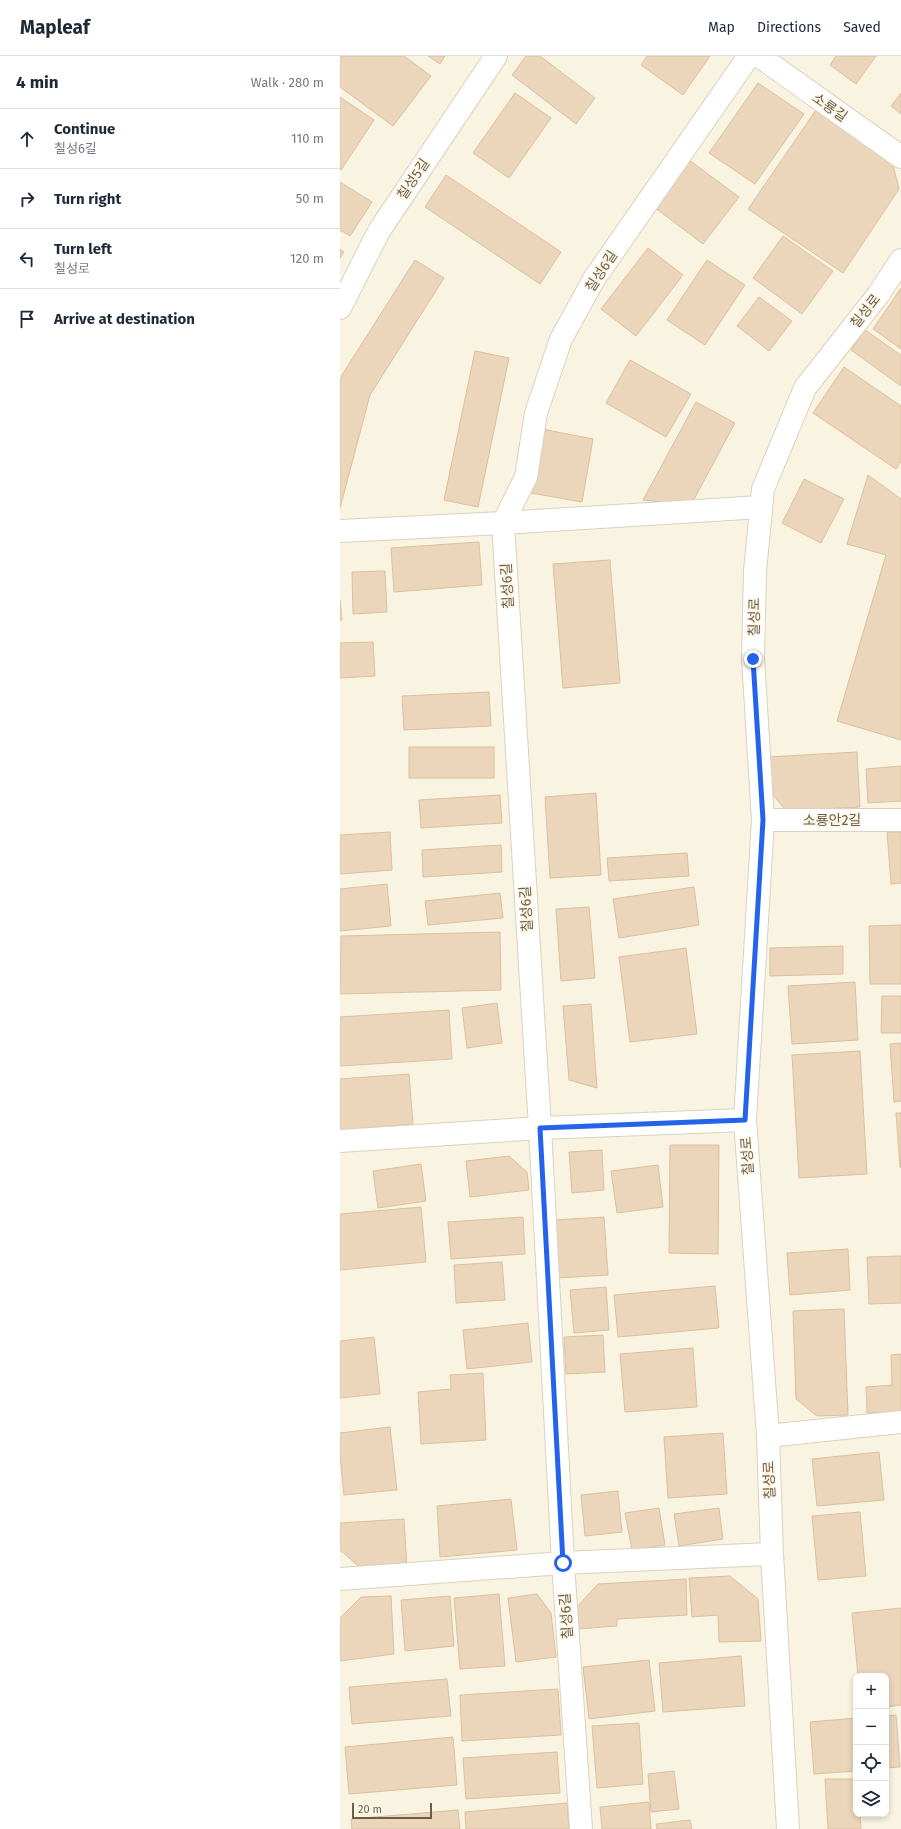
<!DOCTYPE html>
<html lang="en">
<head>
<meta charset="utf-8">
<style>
  :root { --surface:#fff; --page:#f6f6f7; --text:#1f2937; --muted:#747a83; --line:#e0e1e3 }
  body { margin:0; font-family:"Fira Sans","Noto Sans KR",sans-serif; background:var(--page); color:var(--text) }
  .controls { position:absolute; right:12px; bottom:12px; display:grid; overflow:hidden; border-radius:8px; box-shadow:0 2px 6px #0003 }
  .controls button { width:36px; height:36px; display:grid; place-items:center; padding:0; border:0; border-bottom:1px solid var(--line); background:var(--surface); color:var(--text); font:20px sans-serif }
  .scale { position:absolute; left:12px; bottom:10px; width:80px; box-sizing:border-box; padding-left:4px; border:2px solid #6d5d4b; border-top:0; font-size:11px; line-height:14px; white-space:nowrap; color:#6d5d4b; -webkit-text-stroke:3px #fdf7e6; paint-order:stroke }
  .stop { position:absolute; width:12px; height:12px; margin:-9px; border:3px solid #2563eb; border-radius:50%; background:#fff }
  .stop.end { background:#2563eb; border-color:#fff; box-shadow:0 1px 4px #0008 }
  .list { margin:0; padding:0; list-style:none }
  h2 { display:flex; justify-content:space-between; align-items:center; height:52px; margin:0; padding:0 16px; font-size:17px }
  h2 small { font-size:13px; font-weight:400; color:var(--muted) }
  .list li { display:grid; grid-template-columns:26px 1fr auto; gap:12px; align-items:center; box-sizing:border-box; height:60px; padding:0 16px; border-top:1px solid var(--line) }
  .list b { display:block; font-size:15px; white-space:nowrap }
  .list p { margin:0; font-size:13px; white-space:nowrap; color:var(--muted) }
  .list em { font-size:13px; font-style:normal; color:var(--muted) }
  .icon { flex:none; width:22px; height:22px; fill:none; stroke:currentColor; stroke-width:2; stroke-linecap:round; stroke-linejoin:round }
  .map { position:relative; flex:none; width:561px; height:1773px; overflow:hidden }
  header { display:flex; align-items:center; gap:24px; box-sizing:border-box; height:56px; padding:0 20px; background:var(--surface); border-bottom:1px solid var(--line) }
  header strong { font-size:19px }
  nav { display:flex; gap:22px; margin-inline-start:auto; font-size:14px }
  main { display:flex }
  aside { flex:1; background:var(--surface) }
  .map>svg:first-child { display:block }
  .building { fill:#ebd6bb; stroke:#dcc09e }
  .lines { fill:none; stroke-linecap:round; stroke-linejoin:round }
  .minor-casing { stroke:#dcd1be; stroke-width:24 }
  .minor { stroke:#fff; stroke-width:22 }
  .route { stroke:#2563eb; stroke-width:5 }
  .labels { text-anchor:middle; stroke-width:3; stroke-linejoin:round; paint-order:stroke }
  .street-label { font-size:14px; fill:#6d5d4b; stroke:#fdf7e6 }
</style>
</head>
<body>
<header>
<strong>Mapleaf</strong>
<nav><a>Map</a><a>Directions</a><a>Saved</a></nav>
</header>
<main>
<aside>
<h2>4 min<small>Walk · 280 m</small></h2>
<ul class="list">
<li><svg class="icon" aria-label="ahead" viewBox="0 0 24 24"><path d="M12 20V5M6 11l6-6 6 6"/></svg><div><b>Continue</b><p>칠성6길</p></div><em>110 m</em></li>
<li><svg class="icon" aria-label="right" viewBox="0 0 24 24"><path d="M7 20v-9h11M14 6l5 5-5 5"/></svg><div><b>Turn right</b></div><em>50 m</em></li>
<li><svg class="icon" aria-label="left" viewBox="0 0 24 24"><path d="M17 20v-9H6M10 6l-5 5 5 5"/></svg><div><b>Turn left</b><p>칠성로</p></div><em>120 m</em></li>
<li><svg class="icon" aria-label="arrive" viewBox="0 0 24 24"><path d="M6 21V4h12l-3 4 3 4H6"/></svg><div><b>Arrive at destination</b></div></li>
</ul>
</aside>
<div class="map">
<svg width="561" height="1773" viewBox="0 0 561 1773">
  <rect width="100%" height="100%" fill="#f9f4e1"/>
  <g class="building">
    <polygon points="0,0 64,0 91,20 53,70 0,31"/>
    <polygon points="88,0 105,0 100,8"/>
    <polygon points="186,0 200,0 255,42 236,68 172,19"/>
    <polygon points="307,0 370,0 343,39 301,9"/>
    <polygon points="496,0 536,0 516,28 490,9"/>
    <polygon points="418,27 464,58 415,128 369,97"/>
    <polygon points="175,37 211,62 169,122 133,97"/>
    <polygon points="561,37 561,58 551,50"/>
    <polygon points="0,41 34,64 1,114 0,114"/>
    <polygon points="476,54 552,105 559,133 503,217 408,153"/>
    <polygon points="349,104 399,141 363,188 314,151"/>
    <polygon points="106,119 221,196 200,228 85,151"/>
    <polygon points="0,126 32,146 10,180 0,174"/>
    <polygon points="443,180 493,215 462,258 413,222"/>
    <polygon points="308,192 343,219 296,280 261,253"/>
    <polygon points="0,193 4,196 0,202"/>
    <polygon points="75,204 104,222 30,339 0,452 0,326 2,319"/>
    <polygon points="367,204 405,229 365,289 327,264"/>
    <polygon points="561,232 561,293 533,273"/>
    <polygon points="419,241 452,265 429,295 397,270"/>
    <polygon points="525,274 561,299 561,330 511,294"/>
    <polygon points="135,295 169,302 138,451 104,444"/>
    <polygon points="290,304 351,338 326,381 266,347"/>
    <polygon points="504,311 561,350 561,405 556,413 473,357"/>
    <polygon points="356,346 395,367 351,449 303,444"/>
    <polygon points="202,373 253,383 242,446 191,437"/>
    <polygon points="528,419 561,443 561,684 497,665 546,499 507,488"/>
    <polygon points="464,423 504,443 481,487 442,467"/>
    <polygon points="139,486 142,529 54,536 51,492"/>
    <polygon points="270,504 280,627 223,632 213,508"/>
    <polygon points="45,515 47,556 13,558 12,516"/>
    <polygon points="0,544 2,564 0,564"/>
    <polygon points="33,586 35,620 0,622 0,587"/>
    <polygon points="149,636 151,670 64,674 62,640"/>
    <rect x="69" y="691" width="85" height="31"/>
    <polygon points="517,696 520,751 446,755 431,736 428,701"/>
    <polygon points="561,710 561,745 528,747 526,713"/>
    <polygon points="256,737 261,819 210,822 205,741"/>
    <polygon points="160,739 162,767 81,772 79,744"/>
    <polygon points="50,776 52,814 0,818 0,779"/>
    <polygon points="547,776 561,776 561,827 551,828"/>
    <polygon points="161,789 162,816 83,821 82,794"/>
    <polygon points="347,797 349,820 269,825 267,802"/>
    <polygon points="47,828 51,870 0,875 0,833"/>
    <polygon points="354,831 359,869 279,882 273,843"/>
    <polygon points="160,837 163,862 88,869 85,845"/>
    <polygon points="249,851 255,922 221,925 216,853"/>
    <polygon points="561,869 561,928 530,928 529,870"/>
    <polygon points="160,876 161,934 0,938 1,880"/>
    <polygon points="503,890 503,918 430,920 430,892"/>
    <polygon points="346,892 357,978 290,986 279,901"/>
    <polygon points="515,926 518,984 452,988 448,930"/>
    <polygon points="542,940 561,940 561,977 541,977"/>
    <polygon points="157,947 162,987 127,992 122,952"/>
    <polygon points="251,948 257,1032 229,1024 223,950"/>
    <polygon points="109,954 112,1003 0,1010 0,961"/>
    <polygon points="561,987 561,1045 554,1046 550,988"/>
    <polygon points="520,995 527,1118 459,1122 452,999"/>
    <polygon points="69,1018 73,1068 0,1074 0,1023"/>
    <polygon points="556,1057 561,1057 561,1111 560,1111"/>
    <polygon points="330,1089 379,1089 378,1198 329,1197"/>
    <polygon points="262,1094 264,1134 232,1137 229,1096"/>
    <polygon points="169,1100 187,1116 189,1134 130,1141 126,1105"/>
    <polygon points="81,1108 86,1145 38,1152 33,1115"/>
    <polygon points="318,1109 323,1151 277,1157 271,1115"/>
    <polygon points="81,1151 86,1206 0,1214 0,1158"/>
    <polygon points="183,1161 185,1198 111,1203 108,1166"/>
    <polygon points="264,1161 268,1219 217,1222 214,1164"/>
    <polygon points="508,1193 510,1234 450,1239 447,1197"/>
    <polygon points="561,1200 561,1247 529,1248 527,1201"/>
    <polygon points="162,1206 165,1244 116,1247 114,1209"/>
    <polygon points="375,1230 379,1272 278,1281 274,1239"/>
    <polygon points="266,1231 269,1274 234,1277 230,1234"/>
    <polygon points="504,1253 508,1359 477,1360 456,1343 453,1255"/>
    <polygon points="188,1267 192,1306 127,1313 123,1274"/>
    <polygon points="263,1279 265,1316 226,1318 224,1281"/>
    <polygon points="34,1281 40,1338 0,1342 0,1285"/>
    <polygon points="353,1292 357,1351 285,1356 280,1298"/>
    <polygon points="561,1298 561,1356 527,1357 526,1331 552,1329 551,1299"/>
    <polygon points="143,1317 146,1384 81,1388 78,1336 111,1333 110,1319"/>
    <polygon points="50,1371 57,1434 4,1439 0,1399 0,1377"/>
    <polygon points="383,1377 387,1438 328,1442 324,1381"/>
    <polygon points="539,1396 544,1444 477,1450 472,1403"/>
    <polygon points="278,1435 282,1476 245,1480 241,1439"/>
    <polygon points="171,1443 177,1494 100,1501 97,1450"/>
    <polygon points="319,1452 325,1489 292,1494 285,1457"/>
    <polygon points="379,1452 383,1483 339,1490 334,1458"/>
    <polygon points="520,1456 526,1520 478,1524 472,1460"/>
    <polygon points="64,1463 67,1513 24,1515 0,1494 0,1467"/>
    <polygon points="390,1520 418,1543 421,1585 379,1586 378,1559 352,1561 349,1522"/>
    <polygon points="346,1523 347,1559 277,1563 277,1570 238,1573 236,1552 258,1528"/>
    <polygon points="159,1538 165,1610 120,1613 114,1542"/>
    <polygon points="197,1538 211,1557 216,1601 176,1606 168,1542"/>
    <polygon points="51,1540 54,1598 0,1605 0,1562 21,1541"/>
    <polygon points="110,1540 114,1590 65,1595 61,1544"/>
    <polygon points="561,1552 561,1649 546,1651 546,1620 518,1620 512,1557"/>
    <polygon points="401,1600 405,1650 323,1656 319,1607"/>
    <polygon points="309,1604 315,1655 249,1663 243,1611"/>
    <polygon points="107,1623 111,1660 12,1668 9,1631"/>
    <polygon points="218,1633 221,1679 122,1685 120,1639"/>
    <polygon points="556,1659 560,1711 546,1712 546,1660"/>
    <polygon points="516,1662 516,1715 474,1718 470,1666"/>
    <polygon points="299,1667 303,1728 257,1732 252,1670"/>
    <polygon points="113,1681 117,1729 9,1738 5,1691"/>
    <polygon points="217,1696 220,1737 126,1743 123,1702"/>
    <polygon points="334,1715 339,1753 311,1756 308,1718"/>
    <polygon points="485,1723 516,1723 516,1758 520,1758 521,1773 488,1773"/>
    <polygon points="309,1746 311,1773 262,1773 260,1751"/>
    <polygon points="227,1747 229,1773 126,1773 125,1756"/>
    <polygon points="118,1754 120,1773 12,1773 11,1763"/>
    <polygon points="350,1764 352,1773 317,1773 316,1768"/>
  </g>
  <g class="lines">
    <g class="minor-casing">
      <g id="minor">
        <polyline points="419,0 561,101"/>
        <polyline points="0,252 39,175 156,0"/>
        <polyline points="0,475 163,467 421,451"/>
        <polyline points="423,764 561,764"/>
        <polyline points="0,1085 200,1072 405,1064"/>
        <polyline points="428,1380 561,1366"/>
        <polyline points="0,1523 223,1507 432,1498"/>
        <polyline points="241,1773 223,1507 200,1072 163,467 186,421 196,357 221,283 254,223 409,0"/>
        <polyline points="448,1773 432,1498 428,1380 405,1064 423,764 413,603 415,515 423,433 465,332 538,239 561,204"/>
      </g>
    </g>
    <use href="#minor" class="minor"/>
  </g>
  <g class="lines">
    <polyline class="route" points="223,1507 200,1072 405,1064 423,764 413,603"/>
  </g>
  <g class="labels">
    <g class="street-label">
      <text transform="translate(490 51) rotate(35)" y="5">소룡길</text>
      <text transform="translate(73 123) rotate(-56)" y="5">칠성5길</text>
      <text transform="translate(261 215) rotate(-57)" y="5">칠성6길</text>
      <text transform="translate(525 255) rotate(-52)" y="5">칠성로</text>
      <text transform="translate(167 530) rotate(-93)" y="5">칠성6길</text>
      <text transform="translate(414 561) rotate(-89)" y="5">칠성로</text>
      <text x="492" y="769">소룡안2길</text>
      <text transform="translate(186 853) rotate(-93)" y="5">칠성6길</text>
      <text transform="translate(407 1100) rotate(-94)" y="5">칠성로</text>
      <text transform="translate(429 1424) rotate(-92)" y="5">칠성로</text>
      <text transform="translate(226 1560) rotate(-94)" y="5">칠성6길</text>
    </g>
  </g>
</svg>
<div class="controls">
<button>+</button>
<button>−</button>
<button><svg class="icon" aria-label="locate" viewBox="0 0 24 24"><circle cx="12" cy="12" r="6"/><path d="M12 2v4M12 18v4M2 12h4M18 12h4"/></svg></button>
<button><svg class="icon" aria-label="layers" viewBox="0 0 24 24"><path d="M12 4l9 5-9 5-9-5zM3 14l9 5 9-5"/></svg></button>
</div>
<div class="scale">20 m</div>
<div class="stop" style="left:223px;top:1507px"></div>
<div class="stop end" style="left:413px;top:603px"></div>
</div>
</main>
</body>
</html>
